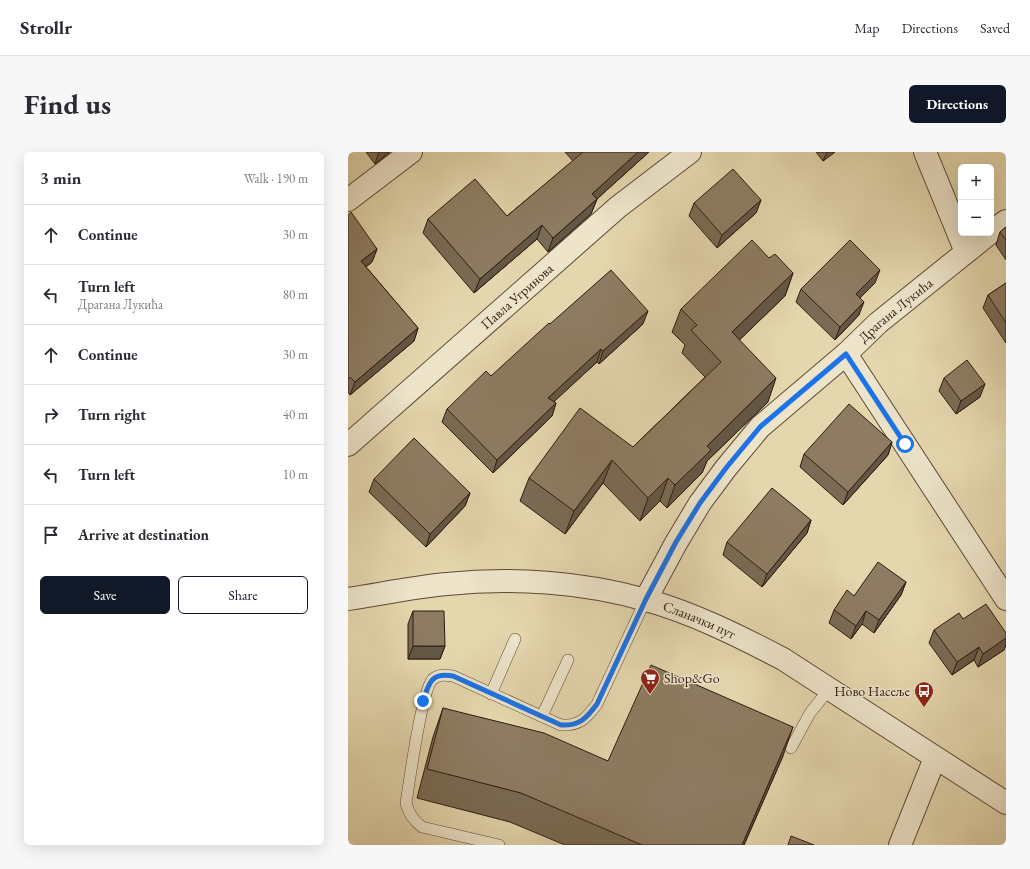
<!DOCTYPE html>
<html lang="en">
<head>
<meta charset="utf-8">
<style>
  :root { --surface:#fff; --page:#f7f7f7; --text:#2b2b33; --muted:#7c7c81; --line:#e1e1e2; --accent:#111827 }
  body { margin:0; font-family:"EB Garamond",serif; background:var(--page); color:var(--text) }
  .controls { position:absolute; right:12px; top:12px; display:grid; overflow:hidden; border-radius:6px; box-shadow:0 4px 16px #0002 }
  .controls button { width:36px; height:36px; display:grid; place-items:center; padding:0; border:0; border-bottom:1px solid var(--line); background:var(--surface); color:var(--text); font:20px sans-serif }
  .stop { position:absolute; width:12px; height:12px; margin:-9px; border:3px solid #1a73e8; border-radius:50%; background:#fff }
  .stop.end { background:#1a73e8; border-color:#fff; box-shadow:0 1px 4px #0008 }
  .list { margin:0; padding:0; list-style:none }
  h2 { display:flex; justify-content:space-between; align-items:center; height:52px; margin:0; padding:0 16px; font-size:17px }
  h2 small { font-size:13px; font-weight:400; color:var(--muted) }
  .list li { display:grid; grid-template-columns:26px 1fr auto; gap:12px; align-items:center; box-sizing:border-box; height:60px; padding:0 16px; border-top:1px solid var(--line) }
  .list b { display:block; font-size:15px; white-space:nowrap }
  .list p { margin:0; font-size:13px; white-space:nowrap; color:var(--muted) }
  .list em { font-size:13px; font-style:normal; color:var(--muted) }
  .actions { display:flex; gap:8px; padding:12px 16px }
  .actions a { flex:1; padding:9px 0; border:1px solid var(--accent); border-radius:6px; text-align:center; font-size:14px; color:var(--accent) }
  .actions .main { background:var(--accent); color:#fff }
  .icon { flex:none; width:22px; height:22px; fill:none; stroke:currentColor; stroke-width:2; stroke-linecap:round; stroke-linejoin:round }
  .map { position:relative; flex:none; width:658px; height:693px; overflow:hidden; border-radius:6px }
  header { display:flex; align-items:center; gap:24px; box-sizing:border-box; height:56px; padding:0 20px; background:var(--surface); border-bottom:1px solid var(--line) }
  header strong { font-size:19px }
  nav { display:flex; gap:22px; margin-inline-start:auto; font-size:14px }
  .intro { display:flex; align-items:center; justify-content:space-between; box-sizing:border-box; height:96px; padding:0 24px }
  h1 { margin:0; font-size:28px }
  .button { padding:10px 18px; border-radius:6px; background:var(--accent); color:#fff; font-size:14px; font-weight:700 }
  main { display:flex; gap:24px; padding:0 24px }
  aside { flex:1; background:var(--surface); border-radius:6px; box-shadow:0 4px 16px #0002 }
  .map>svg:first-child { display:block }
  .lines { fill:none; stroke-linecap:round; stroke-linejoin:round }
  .service-casing { stroke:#5c4a37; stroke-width:12 }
  .minor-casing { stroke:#5c4a37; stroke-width:24 }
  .tertiary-casing { stroke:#5c4a37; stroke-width:24 }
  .service { stroke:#ede4ca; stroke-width:11 }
  .minor { stroke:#ede4ca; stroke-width:22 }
  .tertiary { stroke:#ede4ca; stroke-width:22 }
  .wall { fill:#796b54; stroke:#2f1b10 }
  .shaded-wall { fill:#635745; stroke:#2f1b10 }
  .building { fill:#8d7c62; stroke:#2f1b10 }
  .route { stroke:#1a73e8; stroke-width:5 }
  .labels { text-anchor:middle; stroke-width:3; stroke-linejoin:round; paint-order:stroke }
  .street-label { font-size:14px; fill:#2f1b10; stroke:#ede4ca }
  .poi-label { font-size:14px; fill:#2f1b10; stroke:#ede4ca; text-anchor:start }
</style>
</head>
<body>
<header>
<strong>Strollr</strong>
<nav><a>Map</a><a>Directions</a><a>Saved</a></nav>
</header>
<div class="intro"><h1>Find us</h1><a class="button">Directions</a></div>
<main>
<aside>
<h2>3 min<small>Walk · 190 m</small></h2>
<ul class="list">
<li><svg class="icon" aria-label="ahead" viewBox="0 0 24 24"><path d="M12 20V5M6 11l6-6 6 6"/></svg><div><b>Continue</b></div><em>30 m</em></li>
<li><svg class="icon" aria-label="left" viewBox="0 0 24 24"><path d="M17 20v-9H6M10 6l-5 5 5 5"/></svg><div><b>Turn left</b><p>Драгана Лукића</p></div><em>80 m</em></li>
<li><svg class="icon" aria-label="ahead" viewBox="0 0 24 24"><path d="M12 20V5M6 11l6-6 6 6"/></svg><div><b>Continue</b></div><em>30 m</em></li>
<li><svg class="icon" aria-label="right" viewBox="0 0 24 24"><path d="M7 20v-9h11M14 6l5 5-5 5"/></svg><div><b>Turn right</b></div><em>40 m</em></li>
<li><svg class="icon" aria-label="left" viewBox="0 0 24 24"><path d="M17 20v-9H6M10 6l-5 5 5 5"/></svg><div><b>Turn left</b></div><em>10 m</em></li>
<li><svg class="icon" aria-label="arrive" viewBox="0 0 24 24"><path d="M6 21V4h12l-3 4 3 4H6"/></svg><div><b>Arrive at destination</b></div></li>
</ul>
<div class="actions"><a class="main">Save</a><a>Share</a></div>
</aside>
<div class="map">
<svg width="658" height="693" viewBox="0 0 658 693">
  <rect width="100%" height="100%" fill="#e4d6ad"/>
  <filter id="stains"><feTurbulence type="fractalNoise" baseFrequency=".005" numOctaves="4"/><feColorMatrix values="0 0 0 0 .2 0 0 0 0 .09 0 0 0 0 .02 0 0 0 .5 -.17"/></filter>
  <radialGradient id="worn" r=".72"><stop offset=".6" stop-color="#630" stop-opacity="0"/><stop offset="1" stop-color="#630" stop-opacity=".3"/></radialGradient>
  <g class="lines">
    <g class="service-casing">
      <g id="service">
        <polyline points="143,542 167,487"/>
        <polyline points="194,564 220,508"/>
        <polyline points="443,596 462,561 482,536"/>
        <path d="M151 693 74 675C65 668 61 662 58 651 61 632 74 536 85 527 91 522 98 523 105 524L213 573C231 574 238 567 249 552L298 447"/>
      </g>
    </g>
    <g class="minor-casing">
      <g id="minor">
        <polyline points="577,0 618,100"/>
        <polyline points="0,48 63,0"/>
        <polyline points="643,80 658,69"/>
        <polyline points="498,202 658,447"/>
        <path id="s1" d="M0 293 270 55 342 0"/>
        <path id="s2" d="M298 447 328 391 352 351 378 316 412 275 498 202 530 171 642 81"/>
        <polyline points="552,693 587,606"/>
      </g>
    </g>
    <g class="tertiary-casing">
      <g id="tertiary">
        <path id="s3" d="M0 447C33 442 66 435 99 432 163 425 236 430 298 448 345 461 391 484 435 507L658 651"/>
      </g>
    </g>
    <use href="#service" class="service"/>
    <use href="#minor" class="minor"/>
    <use href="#tertiary" class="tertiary"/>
  </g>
  <g class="wall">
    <polygon points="18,0 42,0 27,12"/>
    <polygon points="217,0 301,0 249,47 243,62 200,100 189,87 126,141 75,81 80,67 159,64 225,9"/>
    <polygon points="468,0 487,0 475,9"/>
    <polygon points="413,48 408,61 369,96 341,64 346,51"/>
    <polygon points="0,63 29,97 24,110 18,115 70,176 66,189 2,243 0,240"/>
    <polygon points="658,75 658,108 648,93 652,80"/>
    <polygon points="421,106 445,121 437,144 391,188 420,250 359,309 354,321 319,356 312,349 292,369 255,331 217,382 172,349 181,326 285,295 357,225 334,201 337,193 324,180 333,157"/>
    <polygon points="527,131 512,146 511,163 487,188 448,150 453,137"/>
    <polygon points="658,131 658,191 635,156 640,143"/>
    <polygon points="295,172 251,212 249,210 206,249 208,251 204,264 145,321 94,270 99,257 143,224"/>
    <polygon points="596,226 632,245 608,262 591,239"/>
    <polygon points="544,290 540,303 495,353 452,315 456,302"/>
    <polygon points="26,327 122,341 117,354 78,395 21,340"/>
    <polygon points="463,368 459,381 414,435 375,403 379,390"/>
    <polygon points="558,430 553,443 526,481 514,472 503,487 481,471 486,458 506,444"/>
    <polygon points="65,459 97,494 92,507 60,507 60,472"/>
    <polygon points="615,467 658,481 658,492 656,498 630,515 626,508 604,523 581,491 586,478"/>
    <polygon points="95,556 260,609 435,604 396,693 217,693 162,670 69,646 85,585"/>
  </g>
  <g class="shaded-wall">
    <polygon points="31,0 42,0 27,12"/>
    <polygon points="290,0 301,0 239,56 244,42"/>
    <polygon points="479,0 487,0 475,9"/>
    <polygon points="249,47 243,62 200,100 205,86"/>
    <polygon points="413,48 408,61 369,96 374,83"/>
    <polygon points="194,73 189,87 126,141 132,127"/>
    <polygon points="29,97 24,110 8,122 13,109"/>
    <polygon points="532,118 527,131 503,155 508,142"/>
    <polygon points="445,121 437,144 375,204 384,180"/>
    <polygon points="516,150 511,163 487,188 492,175"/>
    <polygon points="300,159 295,172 251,212 255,199"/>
    <polygon points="70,176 66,189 2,243 7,230"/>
    <polygon points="253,197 249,210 196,259 200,246"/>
    <polygon points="428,226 420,250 359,309 354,321 319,356 327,333 359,294"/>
    <polygon points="637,232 632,245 608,262 613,249"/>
    <polygon points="208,251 204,264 145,321 149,308"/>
    <polygon points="544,290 540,303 495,353 500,340"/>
    <polygon points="264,308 255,331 217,382 226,359"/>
    <polygon points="320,326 312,349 292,369 300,346"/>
    <polygon points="122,341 117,354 78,395 82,382"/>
    <polygon points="463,368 459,381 414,435 419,422"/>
    <polygon points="558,430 553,443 526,481 531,468"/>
    <polygon points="518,459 514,472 503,487 508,474"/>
    <polygon points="658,486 658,492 656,498 630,515 635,502"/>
    <polygon points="65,494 97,494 92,507 60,507"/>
    <polygon points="631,495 626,508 604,523 609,510"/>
    <polygon points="445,575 435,604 396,693 394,693"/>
  </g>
  <g class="building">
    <polygon points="235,0 290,0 244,42 249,47 205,86 194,73 132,127 80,67 127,27 159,64"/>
    <polygon points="385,17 413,48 374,83 346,51"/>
    <polygon points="3,60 29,97 13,109 70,176 7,230 2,225 0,227 0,63"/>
    <polygon points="658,75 658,88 652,80"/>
    <polygon points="404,88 421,106 427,102 445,121 384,180 428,226 359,294 363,298 327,333 320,326 300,346 264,308 226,359 181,326 232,256 285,295 373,210 343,178 349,173 333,157"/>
    <polygon points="502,88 532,118 508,142 516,150 492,175 453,137"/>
    <polygon points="263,118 300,159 255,199 253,197 200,246 208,251 149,308 99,257 138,219 143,224 201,171 202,172"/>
    <polygon points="658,131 658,171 640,143"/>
    <polygon points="619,208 637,232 613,249 596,226"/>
    <polygon points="501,252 544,290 500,340 456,302"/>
    <polygon points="66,286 122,341 82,382 26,327"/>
    <polygon points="424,336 463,368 419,422 379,390"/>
    <polygon points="530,410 558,430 531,468 518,459 508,474 486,458 499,438 506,444"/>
    <polygon points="638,452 658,481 658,486 635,502 631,495 609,510 586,478 611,461 615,467"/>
    <polygon points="65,459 96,459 97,494 65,494"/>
    <polygon points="303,513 445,575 394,693 294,693 173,641 79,617 95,556 196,581 260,609"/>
    <polygon points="443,684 466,693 440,693"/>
  </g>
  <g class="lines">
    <path class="route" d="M75 549C81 531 83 520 105 524L213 573C231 574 238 567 249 552L298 447 328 390 352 351 378 316 412 275 498 202 557 292"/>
  </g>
  <defs>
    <g id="supermarket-pin" transform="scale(1)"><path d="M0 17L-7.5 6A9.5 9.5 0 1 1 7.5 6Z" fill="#8f2418" stroke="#ede4ca"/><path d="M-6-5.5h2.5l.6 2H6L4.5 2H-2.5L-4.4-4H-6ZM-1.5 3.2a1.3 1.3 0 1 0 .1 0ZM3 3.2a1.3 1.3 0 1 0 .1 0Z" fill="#fff"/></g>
    <g id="bus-pin" transform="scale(1)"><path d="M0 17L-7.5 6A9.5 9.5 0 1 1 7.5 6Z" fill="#8f2418" stroke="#ede4ca"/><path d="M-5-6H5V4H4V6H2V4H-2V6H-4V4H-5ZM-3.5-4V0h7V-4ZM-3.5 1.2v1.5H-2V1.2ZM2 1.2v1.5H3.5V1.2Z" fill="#fff"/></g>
  </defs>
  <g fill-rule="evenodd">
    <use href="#supermarket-pin" x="302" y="526"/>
    <use href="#bus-pin" x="576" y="539"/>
  </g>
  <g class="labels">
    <g class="street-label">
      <text dy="5" stroke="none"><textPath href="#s1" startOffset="225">Павла Угринова</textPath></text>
      <text dy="5" stroke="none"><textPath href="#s2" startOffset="386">Драгана Лукића</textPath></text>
      <text dy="5" stroke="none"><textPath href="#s3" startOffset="358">Сланачки пут</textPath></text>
    </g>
    <g class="poi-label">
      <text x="316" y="531">Shop&amp;Go</text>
      <text x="562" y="544" text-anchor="end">Ново Насеље</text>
    </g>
  </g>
  <rect width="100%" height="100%" filter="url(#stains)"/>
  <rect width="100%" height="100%" fill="url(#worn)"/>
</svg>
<div class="controls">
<button>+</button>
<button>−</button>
</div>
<div class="stop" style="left:557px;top:292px"></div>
<div class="stop end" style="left:75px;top:549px"></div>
</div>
</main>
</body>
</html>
